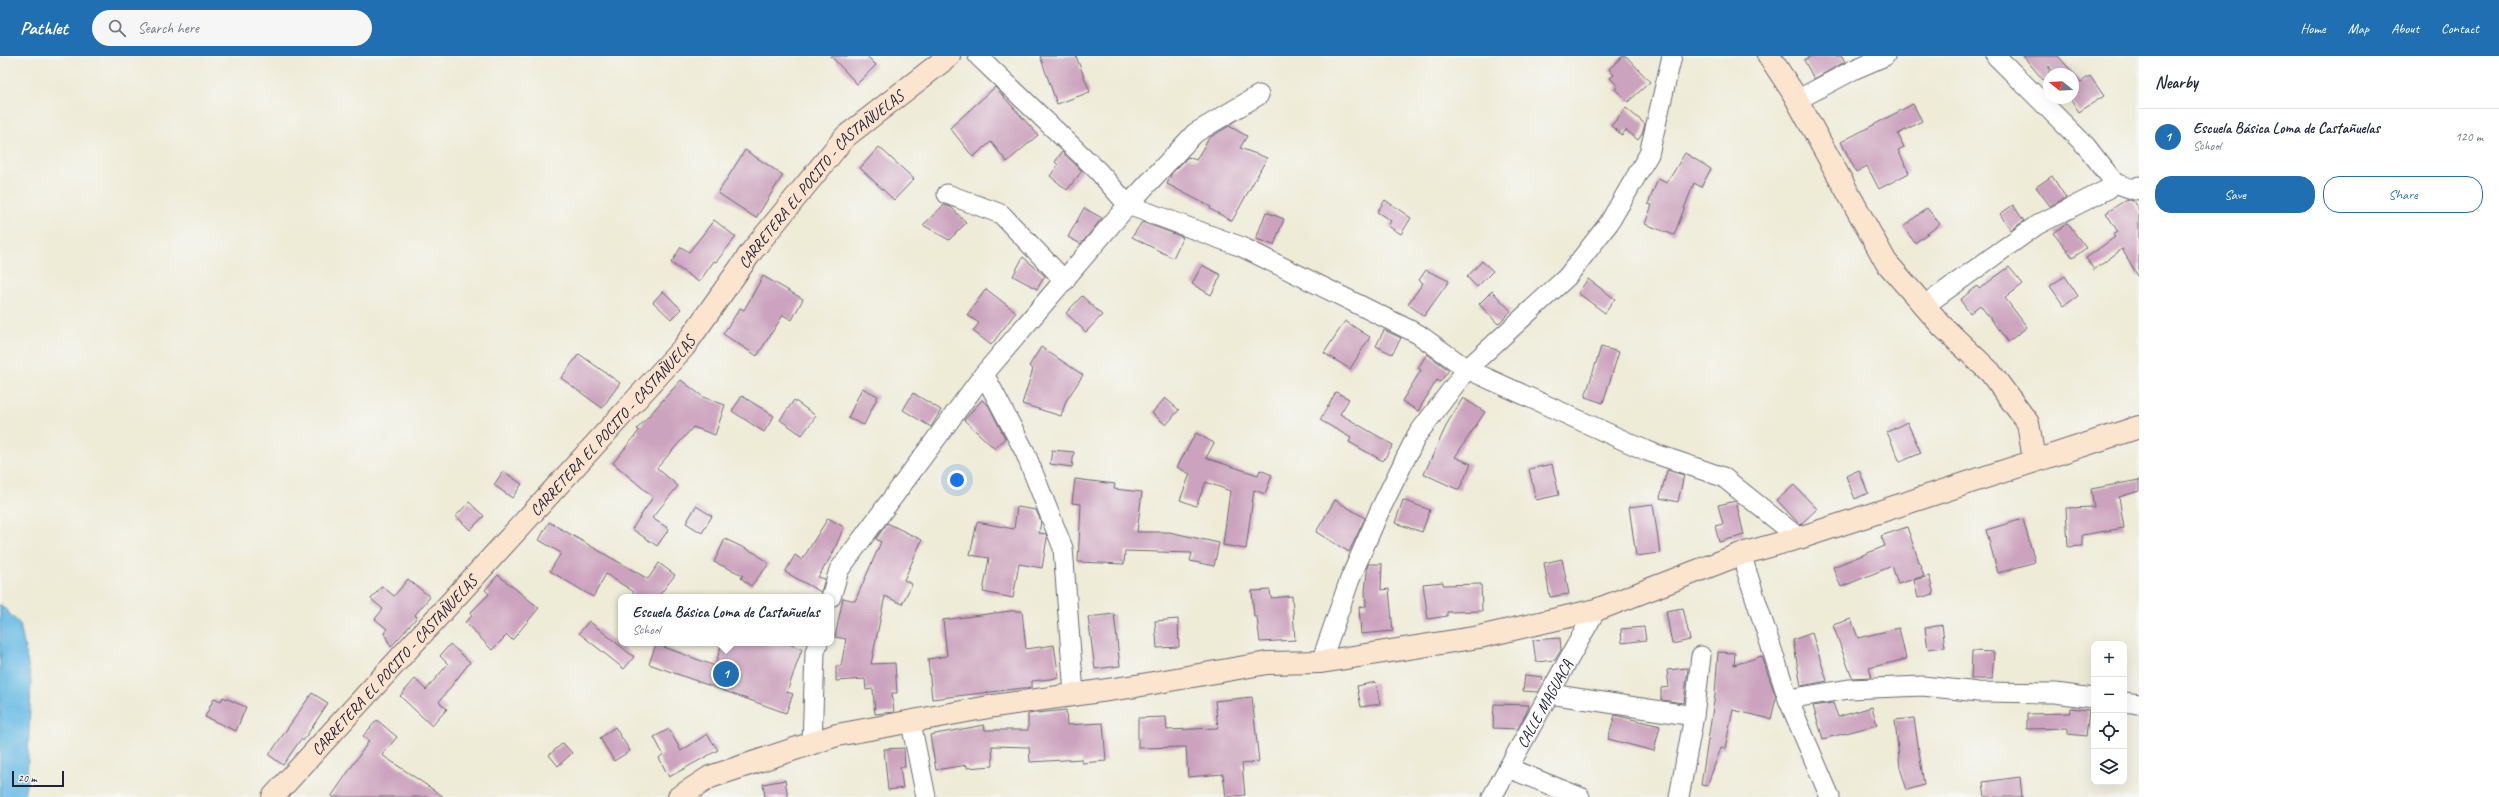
<!DOCTYPE html>
<html lang="en">
<head>
<meta charset="utf-8">
<style>
  :root { --surface:#fff; --page:#f6f6f7; --text:#1f2937; --muted:#747a83; --line:#e0e1e3; --accent:#1f6fb2 }
  body { margin:0; font-family:Caveat,sans-serif; background:var(--page); color:var(--text) }
  .controls { position:absolute; right:12px; bottom:12px; display:grid; overflow:hidden; border-radius:8px; box-shadow:0 4px 16px #0002 }
  .controls button { width:36px; height:36px; display:grid; place-items:center; padding:0; border:0; border-bottom:1px solid var(--line); background:var(--surface); color:var(--text); font:20px sans-serif }
  .compass { position:absolute; left:2043px; top:12px; width:36px; height:36px; border-radius:50%; background:var(--surface); box-shadow:0 4px 16px #0002; rotate:288deg }
  .scale { position:absolute; left:12px; bottom:10px; width:52px; box-sizing:border-box; padding-left:4px; border:2px solid #22223b; border-top:0; font-size:11px; line-height:14px; white-space:nowrap; color:#22223b; -webkit-text-stroke:3px #f6f6f2; paint-order:stroke }
  .you { position:absolute; left:957px; top:424px; width:14px; height:14px; margin:-10px; border:3px solid #fff; border-radius:50%; background:#1a73e8; box-shadow:0 0 0 6px #1a73e833 }
  .badge { display:grid; place-items:center; width:26px; height:26px; border-radius:50%; background:var(--accent); color:#fff; font-size:13px; font-weight:700 }
  .pin { position:absolute; translate:-50% -50%; border:2px solid #fff; box-shadow:0 1px 4px #0006 }
  .popup { position:absolute; left:618px; top:538px; width:216px; height:52px; box-sizing:border-box; display:grid; place-content:center; border-radius:8px; background:var(--surface); filter:drop-shadow(0 1px 3px #0005); font-size:13px; white-space:nowrap; color:var(--muted) }
  .popup b { font-size:15px; color:var(--text) }
  .popup::after { content:''; position:absolute; left:50%; top:100%; margin-left:-8px; border:8px solid transparent; border-top-color:var(--surface) }
  .list { margin:0; padding:0; list-style:none }
  h2 { display:flex; justify-content:space-between; align-items:center; height:52px; margin:0; padding:0 16px; font-size:17px }
  h2 small { font-size:13px; font-weight:400; color:var(--muted) }
  .list li { display:grid; grid-template-columns:26px 1fr auto; gap:12px; align-items:center; box-sizing:border-box; height:56px; padding:0 16px; border-top:1px solid var(--line) }
  .list b { display:block; font-size:15px; white-space:nowrap }
  .list p { margin:0; font-size:13px; white-space:nowrap; color:var(--muted) }
  .list em { font-size:13px; font-style:normal; color:var(--muted) }
  .actions { display:flex; gap:8px; padding:12px 16px }
  .actions a { flex:1; padding:9px 0; border:1px solid var(--accent); border-radius:16px; text-align:center; font-size:14px; color:var(--accent) }
  .actions .main { background:var(--accent); color:#fff }
  .icon { flex:none; width:22px; height:22px; fill:none; stroke:currentColor; stroke-width:2; stroke-linecap:round; stroke-linejoin:round }
  .map { position:relative; flex:none; width:2139px; height:741px; overflow:hidden }
  header { display:flex; align-items:center; gap:24px; box-sizing:border-box; height:56px; padding:0 20px; background:var(--accent); color:#fff }
  header strong { font-size:19px }
  nav { display:flex; gap:22px; margin-inline-start:auto; font-size:14px }
  .search { width:280px; height:36px; background:var(--page); display:flex; align-items:center; gap:10px; box-sizing:border-box; padding:0 14px; border-radius:22px; color:var(--muted); font-size:15px }
  main { display:flex }
  aside { flex:1; background:var(--surface) }
  .map>svg:first-child { display:block }
  .water { fill:#68bbe4; stroke:#456e90 }
  .building { fill:#cca3be }
  .lines { fill:none; stroke-linecap:round; stroke-linejoin:round }
  .street-casing { stroke:#696872; stroke-width:21 }
  .secondary-casing { stroke:#696872; stroke-width:24 }
  .street { stroke:#fff; stroke-width:19 }
  .secondary { stroke:#fbe5cf; stroke-width:22 }
  .labels { text-anchor:middle; stroke-width:3; stroke-linejoin:round; paint-order:stroke }
  .street-label { font-size:16px; fill:#22223b; stroke:#f6f6f2 }
</style>
</head>
<body>
<header>
<strong>Pathlet</strong>
<div class="search"><svg class="icon" aria-label="search" viewBox="0 0 24 24"><circle cx="10" cy="10" r="6"/><path d="M15 15l6 6"/></svg>Search here</div>
<nav><a>Home</a><a>Map</a><a>About</a><a>Contact</a></nav>
</header>
<main>
<div class="map">
<svg width="2139" height="741" viewBox="0 0 2139 741">
  <rect width="100%" height="100%" fill="#f6f6f2"/>
  <filter id="ink" filterUnits="userSpaceOnUse"><feTurbulence type="fractalNoise" baseFrequency=".025" numOctaves="2"/><feDisplacementMap in="SourceGraphic" scale="8" xChannelSelector="R" yChannelSelector="G"/><feConvolveMatrix kernelMatrix="1 2 1 2 8 2 1 2 1" color-interpolation-filters="sRGB"/></filter>
  <filter id="wash" filterUnits="userSpaceOnUse"><feTurbulence type="fractalNoise" baseFrequency=".012" numOctaves="4" result="noise"/><feDisplacementMap in="SourceGraphic" scale="16" xChannelSelector="R" yChannelSelector="G"/><feGaussianBlur stdDeviation="0.9" result="paint"/><feColorMatrix in="noise" values="0 0 0 0 0 0 0 0 0 0 0 0 0 0 0 0 0 1.4 0 .05"/><feComposite in="paint" operator="in"/></filter>
  <g filter="url(#wash)">
    <rect width="100%" height="100%" fill="#eeebd7"/>
    <polygon class="water" points="0,548 20,568 31,625 27,726 23,741 0,741"/>
    <g id="blocks">
      <g class="building">
        <polygon points="831,0 867,0 876,9 857,28"/>
        <polygon points="1040,0 1076,0 1090,36 1057,48"/>
        <polygon points="1623,0 1626,0 1650,26 1628,46 1615,33 1618,30 1610,22 1614,19 1609,13"/>
        <polygon points="1812,0 1842,0 1845,6 1814,23 1804,4"/>
        <polygon points="2023,0 2058,0 2081,26 2090,20 2104,40 2079,56 2070,42 2073,42 2073,18 2054,18 2049,10 2049,31"/>
        <polygon points="995,31 1038,79 1007,106 991,86 973,101 950,72"/>
        <polygon points="1913,48 1922,65 1898,78 1904,91 1898,94 1909,117 1879,133 1867,110 1856,116 1841,86"/>
        <polygon points="1626,52 1645,68 1642,78 1638,84 1626,74 1622,79 1611,70"/>
        <polygon points="1229,70 1247,80 1240,92 1267,102 1232,165 1210,153 1211,151 1167,128 1172,117 1188,101 1196,104 1209,82"/>
        <polygon points="879,91 914,123 894,144 860,112"/>
        <polygon points="745,94 783,119 756,162 718,137"/>
        <polygon points="1062,96 1082,115 1067,134 1050,120 1058,109 1055,106"/>
        <polygon points="1685,97 1711,113 1701,131 1694,127 1674,179 1645,168 1652,149 1648,148 1658,123 1667,127"/>
        <polygon points="2052,120 2066,142 2050,150 2036,131"/>
        <polygon points="2127,143 2133,145 2139,154 2139,222 2122,193 2094,214 2086,202 2115,181 2113,179 2118,176 2106,157"/>
        <polygon points="1385,144 1411,162 1401,178 1388,170 1391,165 1377,156"/>
        <polygon points="944,149 951,151 966,167 949,184 923,169"/>
        <polygon points="2013,149 2024,165 2011,174 2000,158"/>
        <polygon points="1084,152 1102,162 1081,188 1068,181"/>
        <polygon points="1927,152 1940,168 1915,187 1903,171"/>
        <polygon points="1266,156 1284,163 1274,189 1256,183"/>
        <polygon points="714,164 736,181 716,206 714,205 699,226 671,207 681,191 689,196"/>
        <polygon points="1142,166 1183,181 1173,202 1132,181"/>
        <polygon points="2067,167 2086,192 2073,202 2054,177"/>
        <polygon points="1023,201 1045,220 1037,233 1013,220"/>
        <polygon points="1482,205 1493,215 1477,231 1467,221"/>
        <polygon points="1202,209 1221,219 1211,239 1192,228"/>
        <polygon points="2009,211 2023,228 2005,242 2027,271 2008,286 1980,249 1970,257 1960,244 1977,230 1979,233"/>
        <polygon points="1426,214 1449,225 1424,260 1408,248 1423,227 1419,224"/>
        <polygon points="763,220 803,243 792,264 783,259 757,300 723,278 740,252 744,254"/>
        <polygon points="2065,220 2078,240 2064,250 2050,230"/>
        <polygon points="1588,223 1615,243 1605,257 1578,237"/>
        <polygon points="986,233 1016,256 991,289 973,275 979,267 967,259"/>
        <polygon points="663,235 681,253 671,263 653,246"/>
        <polygon points="1492,235 1511,255 1498,268 1479,248"/>
        <polygon points="1082,240 1102,259 1086,276 1066,257"/>
        <polygon points="1345,265 1370,281 1350,313 1324,297"/>
        <polygon points="1384,274 1401,282 1392,298 1376,290"/>
        <polygon points="1041,291 1083,319 1066,345 1061,360 1022,348 1033,313 1029,310"/>
        <polygon points="1601,291 1619,296 1603,347 1585,341"/>
        <polygon points="579,298 620,327 602,352 561,322"/>
        <polygon points="1427,298 1449,314 1440,326 1437,324 1418,355 1402,345 1421,314 1418,312"/>
        <polygon points="681,324 703,341 725,349 715,379 693,371 657,412 678,430 652,462 669,473 657,490 632,473 653,441 613,407 639,375 637,373"/>
        <polygon points="862,332 878,340 864,369 848,362"/>
        <polygon points="1336,336 1349,343 1340,358 1393,389 1383,405 1349,386 1351,382 1320,364"/>
        <polygon points="913,337 941,354 931,371 903,354"/>
        <polygon points="742,340 774,360 764,376 732,355"/>
        <polygon points="1165,342 1179,354 1166,369 1152,357"/>
        <polygon points="1463,342 1485,356 1455,401 1471,408 1459,434 1424,418 1448,366"/>
        <polygon points="794,344 816,360 802,379 780,364"/>
        <polygon points="982,344 989,350 1005,382 995,393 964,364"/>
        <polygon points="1907,366 1921,397 1900,406 1887,376"/>
        <polygon points="1196,377 1214,387 1206,402 1258,419 1260,414 1272,419 1265,438 1254,434 1246,493 1223,489 1230,435 1206,426 1196,450 1180,444 1190,418 1177,411"/>
        <polygon points="1052,394 1074,396 1072,411 1050,408"/>
        <polygon points="1552,408 1559,439 1536,444 1529,413"/>
        <polygon points="1667,414 1684,419 1678,446 1660,442"/>
        <polygon points="1859,414 1868,437 1855,443 1846,420"/>
        <polygon points="503,415 522,428 512,442 494,429"/>
        <polygon points="1075,423 1115,428 1114,433 1142,436 1137,476 1169,476 1219,487 1214,510 1190,505 1192,497 1125,495 1124,508 1078,506 1081,448 1072,447"/>
        <polygon points="2139,424 2139,435 2119,441 2124,472 2082,479 2082,490 2068,491 2066,452 2094,451 2091,433"/>
        <polygon points="1794,429 1817,453 1800,469 1777,444"/>
        <polygon points="1335,444 1365,462 1349,496 1316,476"/>
        <polygon points="1403,444 1430,454 1422,476 1395,467"/>
        <polygon points="1736,445 1744,479 1719,486 1715,470 1723,468 1718,449"/>
        <polygon points="469,446 484,460 470,474 456,460"/>
        <polygon points="1653,448 1660,497 1636,500 1629,451"/>
        <polygon points="696,450 712,460 702,477 686,467"/>
        <polygon points="1017,451 1036,454 1041,465 1039,477 1046,478 1047,482 1042,512 1019,508 1013,542 983,536 989,502 970,499 977,466 1014,473"/>
        <polygon points="828,462 844,471 832,499 818,521 825,523 821,536 785,516 795,499 802,504"/>
        <polygon points="2023,463 2035,506 1998,517 1986,474"/>
        <polygon points="549,466 648,523 659,507 675,519 658,541 630,541 634,536 606,518 593,541 550,515 561,497 539,484"/>
        <polygon points="887,467 922,484 904,524 912,528 902,548 885,540 871,608 895,607 897,637 892,637 894,656 875,658 873,633 866,634 865,623 836,625 836,610 841,610 846,583 835,581 843,542 855,545 881,486 876,483"/>
        <polygon points="1907,471 1924,520 1898,528 1892,510 1841,531 1833,511 1885,490 1881,480"/>
        <polygon points="725,483 755,497 769,508 751,530 741,522 743,519 714,506"/>
        <polygon points="1562,503 1569,538 1550,541 1544,507"/>
        <polygon points="1368,508 1382,508 1381,534 1389,533 1393,575 1361,578 1359,551 1366,550 1365,535"/>
        <polygon points="498,519 539,552 512,584 507,579 492,594 465,566 472,560 470,557 489,538 485,534"/>
        <polygon points="1929,520 1934,538 1918,542 1914,524"/>
        <polygon points="408,523 430,541 415,559 417,561 391,591 384,577 387,573 375,563 383,553 371,543 382,530 394,540"/>
        <polygon points="1443,526 1443,529 1481,528 1482,555 1447,556 1447,560 1428,563 1423,528"/>
        <polygon points="1270,534 1271,542 1292,540 1295,584 1260,586 1257,561 1254,561 1252,535"/>
        <polygon points="1683,552 1690,584 1672,588 1666,555"/>
        <polygon points="1010,555 1022,555 1026,593 1054,589 1059,622 1032,625 1032,631 932,643 928,603 947,600 943,564"/>
        <polygon points="1114,558 1120,610 1095,613 1088,561"/>
        <polygon points="1178,563 1179,591 1157,592 1155,565"/>
        <polygon points="1851,563 1858,582 1899,572 1906,603 1869,612 1872,621 1852,622 1833,569"/>
        <polygon points="589,565 634,601 624,613 579,577"/>
        <polygon points="1942,569 1945,591 1928,593 1925,572"/>
        <polygon points="1644,571 1646,584 1622,587 1621,573"/>
        <polygon points="1812,577 1827,625 1801,630 1793,584"/>
        <polygon points="1560,582 1561,594 1555,604 1536,606 1533,584"/>
        <polygon points="722,587 786,587 802,593 787,636 793,638 786,657 649,608 656,588 715,610"/>
        <polygon points="450,588 470,606 439,646 447,653 432,670 400,640 415,623 426,634 448,608 440,600"/>
        <polygon points="1972,595 1994,596 1992,623 1971,623"/>
        <polygon points="1718,596 1735,597 1734,609 1762,600 1776,642 1771,663 1733,654 1725,692 1721,692 1707,730 1701,729 1715,639"/>
        <polygon points="1688,612 1684,647 1661,644 1661,632 1669,631 1667,614"/>
        <polygon points="1525,619 1543,621 1538,636 1523,635"/>
        <polygon points="1376,626 1380,648 1361,651 1357,630"/>
        <polygon points="312,637 328,647 303,685 301,683 283,709 269,699"/>
        <polygon points="223,641 246,651 236,675 205,661 214,642 221,645"/>
        <polygon points="1252,641 1259,706 1242,708 1245,739 1226,741 1223,718 1188,721 1186,691 1138,692 1138,662 1166,661 1167,674 1218,672 1215,645"/>
        <polygon points="1833,647 1838,661 1872,651 1877,669 1823,683 1813,650"/>
        <polygon points="1494,648 1529,649 1528,653 1518,673 1493,672"/>
        <polygon points="2071,652 2089,654 2086,680 2068,678 2068,672 2027,673 2027,658 2070,657"/>
        <polygon points="1066,654 1067,669 1103,667 1106,705 1082,707 1082,703 1030,706 1029,691 992,690 993,710 967,712 967,709 936,714 930,679 984,669 985,674 1028,674 1028,658"/>
        <polygon points="1615,659 1660,670 1654,695 1608,683"/>
        <polygon points="1914,662 1924,729 1907,734 1900,712 1895,664"/>
        <polygon points="377,664 397,681 382,699 444,741 331,741 369,685 363,680"/>
        <polygon points="615,671 630,695 614,705 600,682"/>
        <polygon points="669,673 681,695 707,678 718,694 669,721 659,702 663,698 654,681"/>
        <polygon points="563,687 572,697 558,710 549,699"/>
        <polygon points="904,692 905,711 900,711 903,732 888,734 884,693"/>
        <polygon points="2020,721 2022,741 1985,741 1983,726"/>
        <polygon points="785,724 788,741 765,741 763,728"/>
      </g>
    </g>
  </g>
  <g filter="url(#ink)">
    <use href="#blocks" fill-opacity="0" stroke="#696872" stroke-width="1"/>
    <g class="lines">
      <g class="street-casing">
        <g id="street">
          <polyline points="978,0 1098,115 1128,149 1242,191 1418,278 1467,313 1647,395 1723,421 1799,482"/>
          <polyline points="1797,44 1855,13 1885,0"/>
          <polyline points="2115,127 2135,134 2139,130"/>
          <polyline points="947,138 1001,158 1065,225"/>
          <polyline points="1924,250 2037,169 2108,133 2115,127 2086,90 1996,0"/>
          <polyline points="984,318 1025,396 1063,492 1074,638"/>
          <polyline points="1741,498 1788,643 1830,741"/>
          <polyline points="831,541 839,514 984,318 1128,149 1195,77 1259,39"/>
          <polyline points="1321,606 1350,523 1380,454 1417,379 1467,313 1567,221 1609,167 1649,98 1672,0"/>
          <polyline points="1550,638 1694,660"/>
          <polyline points="1788,643 1849,633 1923,630 1978,636 2055,637 2094,642"/>
          <polyline points="2124,646 2139,648"/>
          <polyline points="911,667 926,741"/>
          <polyline points="812,688 815,596 818,587"/>
          <polyline points="1508,712 1580,741"/>
          <path id="s1" d="M1492 741 1596 554"/>
          <polyline points="1679,741 1694,660 1701,600"/>
        </g>
      </g>
      <g class="secondary-casing">
        <g id="secondary">
          <polyline points="1769,0 1792,35 1886,206 1942,270 1990,316 2028,367 2034,404"/>
          <path id="s2" d="M273 741 684 291 752 195 845 81 949 0"/>
          <polyline points="679,741 710,721 837,679 994,650 1136,630 1267,607 1321,606 1479,581 1596,554 1741,498 1799,482 2139,371"/>
        </g>
      </g>
      <use href="#street" class="street"/>
      <use href="#secondary" class="secondary"/>
    </g>
  </g>
  <g class="labels">
    <g class="street-label">
      <text dy="6" stroke="none"><textPath href="#s2" startOffset="827">CARRETERA EL POCITO - CASTAÑUELAS</textPath></text>
      <text dy="6" stroke="none"><textPath href="#s2" startOffset="503">CARRETERA EL POCITO - CASTAÑUELAS</textPath></text>
      <text dy="6" stroke="none"><textPath href="#s2" startOffset="179">CARRETERA EL POCITO - CASTAÑUELAS</textPath></text>
      <text dy="6" stroke="none"><textPath href="#s1" startOffset="107">CALLE MAGUACA</textPath></text>
    </g>
  </g>
</svg>
<div class="controls">
<button>+</button>
<button>−</button>
<button><svg class="icon" aria-label="locate" viewBox="0 0 24 24"><circle cx="12" cy="12" r="6"/><path d="M12 2v4M12 18v4M2 12h4M18 12h4"/></svg></button>
<button><svg class="icon" aria-label="layers" viewBox="0 0 24 24"><path d="M12 4l9 5-9 5-9-5zM3 14l9 5 9-5"/></svg></button>
</div>
<svg class="compass" viewBox="-18 -18 36 36"><path d="M0-13l5 13h-10z" fill="#e53935"/><path d="M0 13l5-13h-10z" fill="#747a83"/></svg>
<div class="scale">20 m</div>
<div class="you"></div>
<div class="pin badge" style="left:726px;top:618px">1</div>
<div class="popup"><b>Escuela Básica Loma de Castañuelas</b>School</div>
</div>
<aside>
<h2>Nearby<small></small></h2>
<ul class="list">
<li><span class="badge">1</span><div><b>Escuela Básica Loma de Castañuelas</b><p>School</p></div><em>120 m</em></li>
</ul>
<div class="actions"><a class="main">Save</a><a>Share</a></div>
</aside>
</main>
</body>
</html>
